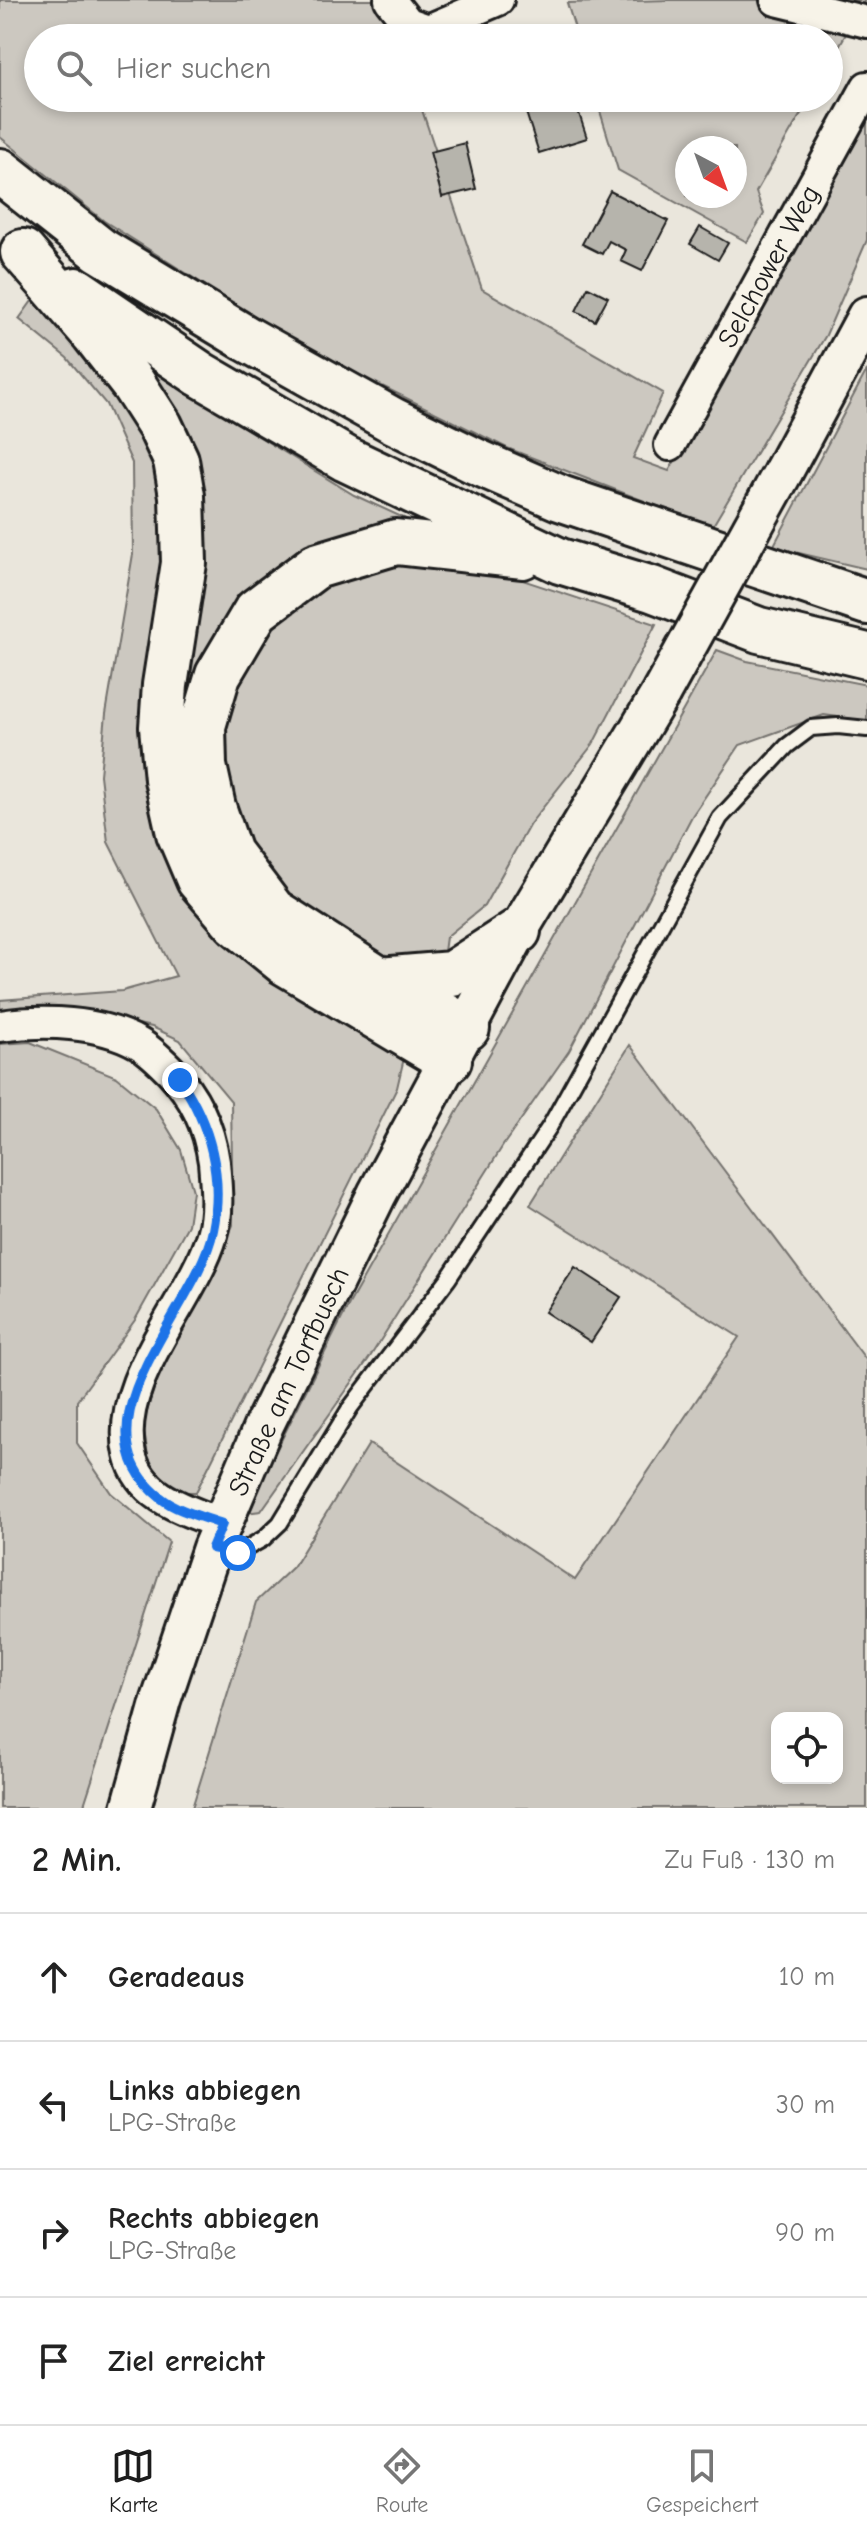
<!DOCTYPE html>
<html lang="de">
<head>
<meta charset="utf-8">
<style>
  :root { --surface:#fff; --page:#f6f6f6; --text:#222; --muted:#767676; --line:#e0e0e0; --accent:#1c1c1c }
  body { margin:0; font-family:"Comic Neue",sans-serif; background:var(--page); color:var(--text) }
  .controls { position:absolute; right:24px; bottom:24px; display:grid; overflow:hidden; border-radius:16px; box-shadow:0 4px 12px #0003 }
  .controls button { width:72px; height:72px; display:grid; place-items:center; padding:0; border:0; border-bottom:2px solid var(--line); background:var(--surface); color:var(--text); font:40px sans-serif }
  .compass { position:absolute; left:675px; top:136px; width:72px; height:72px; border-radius:50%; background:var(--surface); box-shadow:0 4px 12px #0003; rotate:139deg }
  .stop { position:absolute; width:24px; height:24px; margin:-18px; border:6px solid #1a73e8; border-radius:50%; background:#fff }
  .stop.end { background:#1a73e8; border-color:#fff; box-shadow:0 2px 8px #0008 }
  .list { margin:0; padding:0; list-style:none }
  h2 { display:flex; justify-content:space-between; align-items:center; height:104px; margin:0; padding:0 32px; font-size:34px }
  h2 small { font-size:26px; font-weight:400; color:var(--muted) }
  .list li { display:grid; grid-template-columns:52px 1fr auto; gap:24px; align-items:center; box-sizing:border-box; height:128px; padding:0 32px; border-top:2px solid var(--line) }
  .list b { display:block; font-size:30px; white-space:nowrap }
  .list p { margin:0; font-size:26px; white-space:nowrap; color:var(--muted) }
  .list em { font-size:26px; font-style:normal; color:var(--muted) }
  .icon { flex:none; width:44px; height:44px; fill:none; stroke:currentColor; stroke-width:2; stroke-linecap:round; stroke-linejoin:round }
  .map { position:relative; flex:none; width:867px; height:1808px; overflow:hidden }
  .search { position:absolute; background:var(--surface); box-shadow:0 4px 12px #0003; left:24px; right:24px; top:24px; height:88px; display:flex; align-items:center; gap:20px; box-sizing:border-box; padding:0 28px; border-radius:44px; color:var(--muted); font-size:30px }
  .sheet { height:616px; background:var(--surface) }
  nav { display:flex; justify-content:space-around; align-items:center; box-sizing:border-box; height:112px; border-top:2px solid var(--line); background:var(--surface); font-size:22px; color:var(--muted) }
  nav a { display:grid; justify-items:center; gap:4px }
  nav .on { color:var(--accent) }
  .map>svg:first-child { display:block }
  .green { fill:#ccc8c0; stroke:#74726e; stroke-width:2; fill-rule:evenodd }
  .building { fill:#b6b4ac; stroke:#1c1c1c; stroke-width:2 }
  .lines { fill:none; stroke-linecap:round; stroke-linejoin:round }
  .service-casing { stroke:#1c1c1c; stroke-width:20 }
  .minor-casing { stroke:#1c1c1c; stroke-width:36 }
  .tertiary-casing { stroke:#1c1c1c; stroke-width:44 }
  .trunk-casing { stroke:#1c1c1c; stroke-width:50 }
  .service { stroke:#f7f3e8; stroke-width:14 }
  .minor { stroke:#f7f3e8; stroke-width:30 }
  .tertiary { stroke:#f7f3e8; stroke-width:38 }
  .trunk { stroke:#f7f3e8; stroke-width:44 }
  .tertiary-bridge-casing { stroke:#1c1c1c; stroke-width:44; stroke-linecap:butt }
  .tertiary-bridge { stroke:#f7f3e8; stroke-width:38 }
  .route { stroke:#1a73e8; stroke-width:10 }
  .labels { text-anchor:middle; stroke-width:6; stroke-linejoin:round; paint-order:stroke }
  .street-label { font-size:28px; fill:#1c1c1c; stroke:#f7f3e8 }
</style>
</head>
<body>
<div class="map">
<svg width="867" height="1808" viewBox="0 0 867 1808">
  <rect width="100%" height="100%" fill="#eae6dc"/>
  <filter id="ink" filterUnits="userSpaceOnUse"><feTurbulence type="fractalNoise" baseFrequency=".0125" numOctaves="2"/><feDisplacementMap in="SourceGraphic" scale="16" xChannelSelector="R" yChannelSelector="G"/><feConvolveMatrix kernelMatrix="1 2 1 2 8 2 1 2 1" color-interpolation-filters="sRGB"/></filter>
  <g filter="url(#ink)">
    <g class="green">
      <polygon points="0,0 377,0 394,38 38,38 38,98 418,98 482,289 663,393 633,458 669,471 854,145 867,117 867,240 826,335 712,527 507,448 299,345 104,221 0,137"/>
      <polygon points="669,0 865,0 829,64 829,38 578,38 567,3"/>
      <path d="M596 98H810L756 192 764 214 747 242 618 170ZM687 148H735V196H687Z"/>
      <polygon points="32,301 79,338 157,446 174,523 150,773 404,1058 397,1088 196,1492 174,1492 149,1462 143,1425 164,1353 203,1293 233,1225 231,1101 180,1040 152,1027 73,1010 0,1016 0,1000 122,991 176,976 108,842 100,775 106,714 133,554 132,463 106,404 67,358 19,319"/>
      <polygon points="133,359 354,495 445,537 279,572 188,756 275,940 176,736 194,610"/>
      <polygon points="867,370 867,569 773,547"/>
      <polygon points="395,558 474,564 656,624 593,744 530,824 484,906 446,937 443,959 385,962 291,909 236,839 217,757 227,696 268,624 323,580"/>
      <polygon points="717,650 747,661 867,685 867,721 824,715 740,745 692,816 569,1051 504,1144 370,1357 261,1511 245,1513 349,1304"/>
      <polygon points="30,1042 117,1077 156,1109 181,1150 193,1191 188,1225 135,1320 77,1401 77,1443 111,1493 169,1542 83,1808 0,1808 0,1044"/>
      <path d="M630 1045 867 1361V1808H192L256 1602 293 1567 369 1444 575 1580 739 1337 530 1205ZM777 1718H837V1778H777Z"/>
    </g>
    <g class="building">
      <polygon points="538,98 574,98 587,138 539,153 523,103"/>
      <polygon points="465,143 476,189 442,197 430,152"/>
      <polygon points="610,191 668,221 642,271 621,261 626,250 609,241 602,254 582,244"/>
      <polygon points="700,227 728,243 718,260 690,244"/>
      <polygon points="588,287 608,297 595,321 576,311"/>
      <polygon points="575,1267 621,1297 591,1342 545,1312"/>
    </g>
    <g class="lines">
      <g class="service-casing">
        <polyline id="service" points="212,1548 238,1553 263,1539 280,1523 350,1408 448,1279 550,1126 720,818 787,746 811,728 838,726 867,729"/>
      </g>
      <g class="minor-casing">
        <g id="minor">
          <polyline points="390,0 408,23 428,30 498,0"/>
          <polyline points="776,0 867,22"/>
          <polyline points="670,445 867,87"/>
          <path d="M0 1026C43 1020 99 1021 138 1043 149 1049 161 1061 170 1070 194 1095 209 1127 214 1162 216 1185 219 1212 212 1235 193 1301 113 1381 130 1454 140 1498 186 1510 222 1524"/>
        </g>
      </g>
      <g class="tertiary-casing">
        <g id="tertiary">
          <polyline points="783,472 867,316"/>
          <polyline points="131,1808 161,1700 212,1548 264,1425 377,1194 518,931 661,693"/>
        </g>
      </g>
      <g class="trunk-casing">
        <g id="trunk">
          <polyline points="0,171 100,250 247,339 392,420 475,461 560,498 867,602"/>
          <polyline points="23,252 94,334 133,384 160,426 176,460 182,496 184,563 165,685 162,727 167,779 179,833 199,880 236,923 284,962 449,1060"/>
          <polyline points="76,290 200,374 346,459 560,561 652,589 759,630 867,656"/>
          <polyline points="380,980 452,974 518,931"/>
          <polyline points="467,1028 380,980 273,911 229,853 213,807 204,766 203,726 218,675 256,611 316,566 396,542 522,556"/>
        </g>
      </g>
      <use href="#service" class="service"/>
      <use href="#minor" class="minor"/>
      <use href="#tertiary" class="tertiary"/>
      <use href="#trunk" class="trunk"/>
      <g class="tertiary-bridge-casing">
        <polyline id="tertiary-bridge" points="661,693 783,472"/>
      </g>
      <use href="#tertiary-bridge" class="tertiary-bridge"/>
    </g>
  </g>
  <g class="lines" filter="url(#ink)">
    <path class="route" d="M180 1080C210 1124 224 1177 213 1230 198 1309 67 1423 161 1498 177 1511 203 1517 222 1524L212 1548 238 1553"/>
  </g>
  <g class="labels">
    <g class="street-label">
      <text transform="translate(768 266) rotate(-61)" y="10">Selchower Weg</text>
      <text transform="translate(288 1381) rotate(-65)" y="10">Straße am Torfbusch</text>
    </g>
  </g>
</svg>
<div class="controls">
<button><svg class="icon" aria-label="locate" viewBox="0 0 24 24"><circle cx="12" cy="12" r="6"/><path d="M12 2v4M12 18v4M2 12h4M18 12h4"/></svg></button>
</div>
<svg class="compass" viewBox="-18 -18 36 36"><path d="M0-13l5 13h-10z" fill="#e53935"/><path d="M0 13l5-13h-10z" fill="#767676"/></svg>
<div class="stop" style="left:238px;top:1553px"></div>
<div class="stop end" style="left:180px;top:1080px"></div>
<div class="search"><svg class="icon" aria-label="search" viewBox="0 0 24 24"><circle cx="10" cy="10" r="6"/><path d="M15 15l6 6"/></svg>Hier suchen</div>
</div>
<section class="sheet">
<h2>2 Min.<small>Zu Fuß · 130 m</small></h2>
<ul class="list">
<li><svg class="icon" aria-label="ahead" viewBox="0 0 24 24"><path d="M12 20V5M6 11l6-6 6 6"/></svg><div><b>Geradeaus</b></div><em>10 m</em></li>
<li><svg class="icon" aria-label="left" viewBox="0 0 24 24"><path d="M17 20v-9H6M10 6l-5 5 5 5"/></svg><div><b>Links abbiegen</b><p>LPG-Straße</p></div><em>30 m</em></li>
<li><svg class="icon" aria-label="right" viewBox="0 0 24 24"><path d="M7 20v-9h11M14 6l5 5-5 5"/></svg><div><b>Rechts abbiegen</b><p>LPG-Straße</p></div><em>90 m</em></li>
<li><svg class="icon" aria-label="arrive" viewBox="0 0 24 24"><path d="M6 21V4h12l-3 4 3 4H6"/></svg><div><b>Ziel erreicht</b></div></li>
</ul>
</section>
<nav>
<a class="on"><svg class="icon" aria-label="map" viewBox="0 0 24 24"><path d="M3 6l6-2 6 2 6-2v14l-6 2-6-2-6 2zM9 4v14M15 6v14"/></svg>Karte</a>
<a><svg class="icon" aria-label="directions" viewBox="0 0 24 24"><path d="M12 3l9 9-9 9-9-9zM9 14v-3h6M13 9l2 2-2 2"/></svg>Route</a>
<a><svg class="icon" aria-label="saved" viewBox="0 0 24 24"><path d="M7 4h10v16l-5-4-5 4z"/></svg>Gespeichert</a>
</nav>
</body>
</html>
